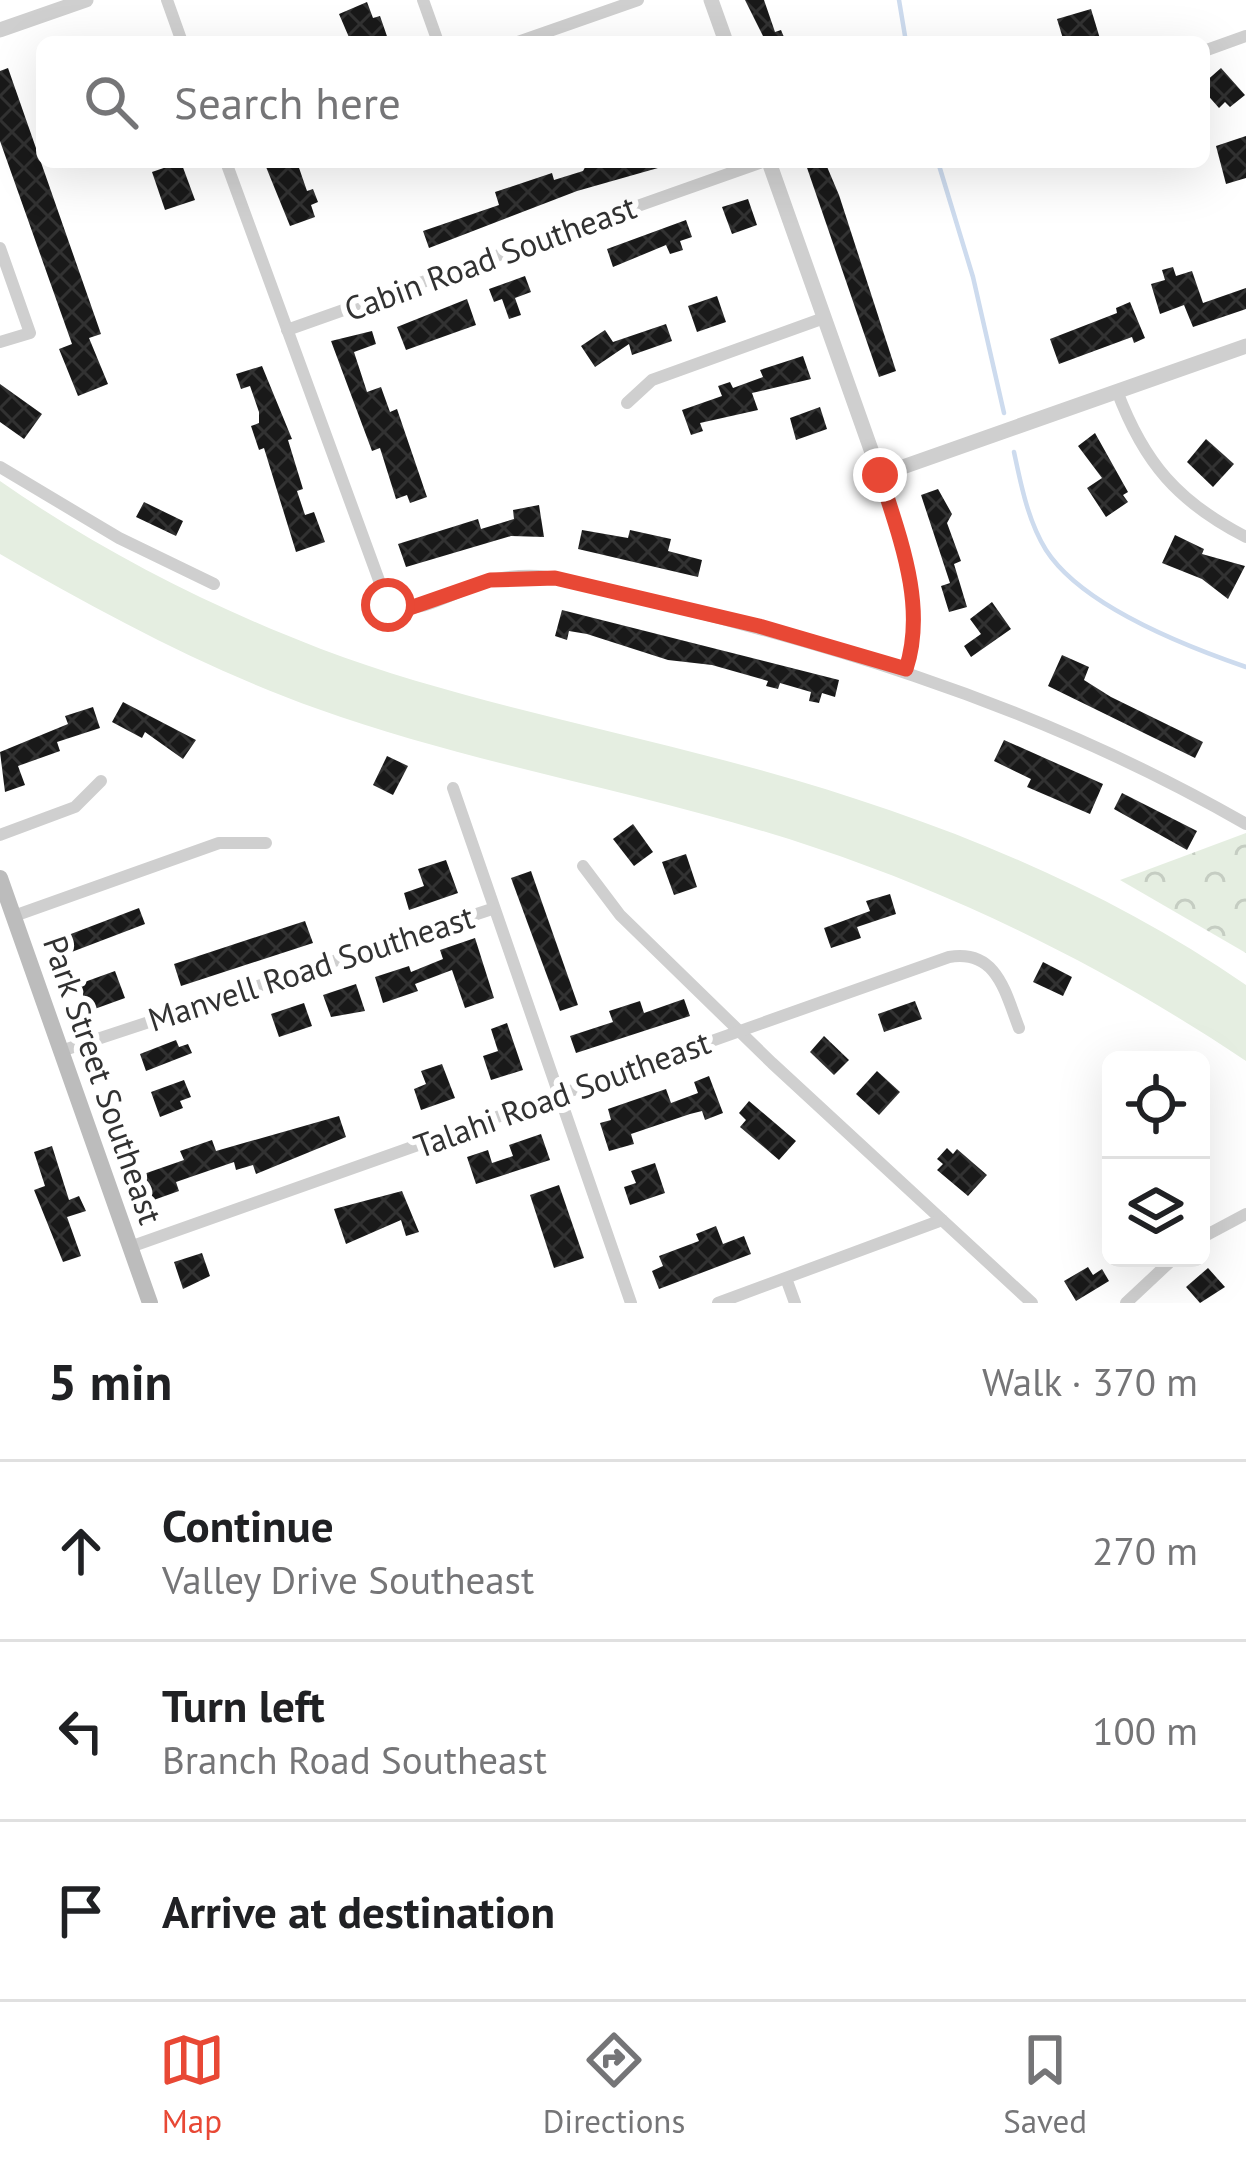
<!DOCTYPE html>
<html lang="en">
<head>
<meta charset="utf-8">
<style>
  :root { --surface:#fff; --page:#f2f2f2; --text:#202124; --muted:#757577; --line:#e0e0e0; --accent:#e84835 }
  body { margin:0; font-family:"PT Sans",sans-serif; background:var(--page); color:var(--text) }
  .controls { position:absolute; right:36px; bottom:36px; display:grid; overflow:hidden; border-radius:18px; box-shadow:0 12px 48px #0002 }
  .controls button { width:108px; height:108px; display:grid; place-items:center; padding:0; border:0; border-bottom:3px solid var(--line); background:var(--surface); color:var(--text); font:60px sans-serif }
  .stop { position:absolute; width:36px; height:36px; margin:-27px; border:9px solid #e84835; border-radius:50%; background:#fff }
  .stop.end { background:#e84835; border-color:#fff; box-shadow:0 3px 12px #0008 }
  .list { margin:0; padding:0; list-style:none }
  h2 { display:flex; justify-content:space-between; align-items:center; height:156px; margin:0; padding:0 48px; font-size:51px }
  h2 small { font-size:39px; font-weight:400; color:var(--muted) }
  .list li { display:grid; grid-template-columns:78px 1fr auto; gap:36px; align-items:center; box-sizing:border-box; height:180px; padding:0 48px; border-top:3px solid var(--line) }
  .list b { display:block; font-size:45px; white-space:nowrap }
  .list p { margin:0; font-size:39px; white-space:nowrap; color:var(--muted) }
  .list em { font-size:39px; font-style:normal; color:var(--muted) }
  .icon { flex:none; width:66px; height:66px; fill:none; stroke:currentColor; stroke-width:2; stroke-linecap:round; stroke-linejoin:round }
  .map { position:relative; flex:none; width:1246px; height:1303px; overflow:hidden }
  .search { position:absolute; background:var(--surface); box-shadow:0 12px 48px #0002; left:36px; right:36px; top:36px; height:132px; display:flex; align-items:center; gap:30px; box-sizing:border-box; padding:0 42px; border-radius:18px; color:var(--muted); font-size:45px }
  .sheet { height:696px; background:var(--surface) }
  nav { display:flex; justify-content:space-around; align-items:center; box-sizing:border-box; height:168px; border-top:3px solid var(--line); background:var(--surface); font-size:33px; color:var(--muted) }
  nav a { display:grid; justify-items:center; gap:6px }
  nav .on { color:var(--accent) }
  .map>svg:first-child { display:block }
  .green { fill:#e5eee1 }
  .park { fill:url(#park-crowns) }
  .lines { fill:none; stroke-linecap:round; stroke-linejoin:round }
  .stream { stroke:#cddbee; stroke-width:4.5 }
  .building { fill:url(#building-cross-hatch) }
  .minor { stroke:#cfcfcf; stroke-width:12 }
  .tertiary { stroke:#cfcfcf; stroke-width:15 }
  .secondary { stroke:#bcbcbc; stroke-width:16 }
  .route { stroke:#e84835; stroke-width:15 }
  .labels { text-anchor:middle; stroke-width:12; stroke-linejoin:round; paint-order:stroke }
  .street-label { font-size:33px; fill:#323232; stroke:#fff }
</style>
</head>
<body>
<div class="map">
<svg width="1246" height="1303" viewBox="0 0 1246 1303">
  <defs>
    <pattern id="park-crowns" width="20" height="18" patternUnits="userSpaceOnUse" patternTransform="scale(3)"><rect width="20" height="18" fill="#e5eee1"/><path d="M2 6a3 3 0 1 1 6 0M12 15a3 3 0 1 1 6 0" fill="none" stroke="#c5cdc2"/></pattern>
    <pattern id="building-cross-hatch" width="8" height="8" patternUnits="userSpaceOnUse" patternTransform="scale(3)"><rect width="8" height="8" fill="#191919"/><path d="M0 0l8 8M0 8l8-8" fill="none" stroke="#323232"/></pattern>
  </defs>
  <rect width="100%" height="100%" fill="#fff"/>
  <path class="green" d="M0 481C99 550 209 606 321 649 451 698 589 724 723 760 906 808 1090 877 1246 985V1061C1113 972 969 899 816 848 653 793 480 767 318 709 206 669 102 613 0 554Z"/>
  <polygon class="park" points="1246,833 1246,953 1120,880"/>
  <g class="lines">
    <g class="stream">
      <polyline points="899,0 906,42"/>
      <polyline points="938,162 973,277 1004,413"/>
      <path d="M1014 452C1021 485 1028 521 1046 550 1082 606 1185 646 1246 667"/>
    </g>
  </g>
  <g class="building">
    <polygon points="745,0 764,0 775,32 781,30 786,42 752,42 763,36"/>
    <polygon points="367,2 373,18 380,16 389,42 351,42 339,14"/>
    <polygon points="1091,9 1101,42 1064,42 1057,19"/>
    <polygon points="8,68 101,334 89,338 108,384 78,396 59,349 72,344 0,141 0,71"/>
    <polygon points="1221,68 1245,95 1230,107 1225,102 1219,108 1204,91 1204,83"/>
    <polygon points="1246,136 1246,178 1226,184 1216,146"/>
    <polygon points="181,162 195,200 165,210 152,172"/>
    <polygon points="264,162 297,162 307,191 313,189 318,202 311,205 315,217 290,226"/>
    <polygon points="588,162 672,164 577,191 429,248 423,231 499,205 495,192 552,173 554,180 583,171"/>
    <polygon points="805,162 825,162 839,195 896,371 879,377"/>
    <polygon points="748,199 757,225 732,234 722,207"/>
    <polygon points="686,220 692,237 680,241 683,250 670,254 666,245 613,267 607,249"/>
    <polygon points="1173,267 1176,276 1192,271 1203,303 1246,288 1246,309 1193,327 1184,305 1160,314 1151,284 1165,280 1162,270"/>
    <polygon points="525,276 531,292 515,298 521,315 509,319 502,299 494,302 489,289"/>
    <polygon points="717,296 726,322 697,332 688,306"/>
    <polygon points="467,299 476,325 406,350 397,327"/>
    <polygon points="1130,302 1145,338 1134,343 1132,337 1059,364 1050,339 1117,313 1116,308"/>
    <polygon points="666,324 672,341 632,355 629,344 595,367 581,346 605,330 613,342"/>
    <polygon points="372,331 376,344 354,352 367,392 381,387 390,412 397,409 427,497 410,503 407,495 396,499 380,448 372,451 331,341"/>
    <polygon points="803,356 811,379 752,393 758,410 700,423 703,431 691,435 682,410 722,396 718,386 730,382 733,388 763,377 760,370"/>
    <polygon points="262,366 292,439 288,440 303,489 297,491 305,515 314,512 325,542 296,552 264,448 259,450 251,426 259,423 259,412 250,386 241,389 236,374"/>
    <polygon points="0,384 42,414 24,439 0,422"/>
    <polygon points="820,407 827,429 796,440 790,418"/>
    <polygon points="1095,433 1128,492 1123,495 1128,502 1106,517 1087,488 1102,478 1078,446"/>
    <polygon points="1206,439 1234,464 1213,487 1187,462"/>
    <polygon points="938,489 952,514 947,523 961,561 954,564 967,607 949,612 941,586 950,583 921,495"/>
    <polygon points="144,502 183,521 176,536 136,517"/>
    <polygon points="539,505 544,537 511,536 406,567 398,544 478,519 481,529 514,519 513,510"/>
    <polygon points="582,530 628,538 630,530 671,539 668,551 702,560 698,577 578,549"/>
    <polygon points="1175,535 1204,549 1202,554 1245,566 1228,599 1202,579 1162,563"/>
    <polygon points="992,602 1011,629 971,657 964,646 981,634 970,619"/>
    <polygon points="562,610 839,680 835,697 822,693 819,703 809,701 811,692 780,683 778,689 766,686 768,681 712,665 668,660 587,634 569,631 567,640 555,636"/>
    <polygon points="1062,655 1089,667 1084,680 1111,697 1203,742 1195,758 1048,686"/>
    <polygon points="123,702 196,740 183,759 145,732 142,738 112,722"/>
    <polygon points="93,707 100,728 57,742 60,751 18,766 25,785 5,792 0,752 68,724 65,716"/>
    <polygon points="1004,740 1103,784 1090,814 1027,787 1031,779 994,761"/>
    <polygon points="387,756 408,766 393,795 373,785"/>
    <polygon points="1122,793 1197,831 1187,850 1114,809"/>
    <polygon points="633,824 653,852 634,866 613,839"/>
    <polygon points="686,854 697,887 674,895 662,862"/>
    <polygon points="446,860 458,893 409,910 404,893 424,886 418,869"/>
    <polygon points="531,871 578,1005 560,1011 511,878"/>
    <polygon points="890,894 896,914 857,927 861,938 831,948 824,928 870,911 866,901"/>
    <polygon points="139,908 145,924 69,953 63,937"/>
    <polygon points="305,921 313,943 181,986 174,964"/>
    <polygon points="475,938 494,998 465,1008 452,970 415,984 418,991 383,1003 375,977 409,966 411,972 443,959 440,950"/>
    <polygon points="1043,962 1072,977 1063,996 1033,982"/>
    <polygon points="115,971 125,998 89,1011 79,984"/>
    <polygon points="356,984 365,1011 331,1017 323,995"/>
    <polygon points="684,999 690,1016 576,1053 570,1036 613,1022 609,1011 640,1001 644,1013"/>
    <polygon points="915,1001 922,1019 884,1032 878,1014"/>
    <polygon points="304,1003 312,1026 279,1037 271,1014"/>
    <polygon points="507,1023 523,1070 491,1080 483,1056 498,1051 491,1029"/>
    <polygon points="824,1036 849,1060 834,1075 810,1052"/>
    <polygon points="176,1040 179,1047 188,1044 192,1053 146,1071 140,1054"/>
    <polygon points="442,1064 455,1098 421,1110 414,1089 426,1084 421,1071"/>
    <polygon points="877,1071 900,1092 879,1115 856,1094"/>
    <polygon points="709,1076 723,1113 705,1120 702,1111 690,1114 631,1134 634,1144 609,1151 600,1123 611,1120 608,1109 666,1089 671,1103 698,1093 694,1082"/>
    <polygon points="184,1080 191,1097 180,1101 183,1108 160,1117 151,1092"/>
    <polygon points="749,1101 796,1141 779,1160 740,1127 746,1120 739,1113"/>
    <polygon points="339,1116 346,1137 256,1174 253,1165 236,1170 234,1162 176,1182 179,1191 148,1202 138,1176 184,1160 180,1151 212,1140 216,1151"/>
    <polygon points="541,1134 550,1160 476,1184 467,1157 488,1150 492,1163 513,1156 509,1145"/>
    <polygon points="52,1146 69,1200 79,1196 86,1211 67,1217 81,1256 63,1262 34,1190 45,1186 34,1152"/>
    <polygon points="947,1148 953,1154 957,1149 987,1175 968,1196 937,1170 943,1164 937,1159"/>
    <polygon points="655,1163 665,1193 630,1205 624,1187 636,1183 631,1171"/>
    <polygon points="559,1185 584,1258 554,1268 530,1195"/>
    <polygon points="402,1191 419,1232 406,1236 401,1220 346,1244 334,1209"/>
    <polygon points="716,1226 723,1244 744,1236 751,1254 659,1289 652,1271 663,1266 659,1256 699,1241 696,1234"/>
    <polygon points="202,1253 210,1276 183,1289 174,1262"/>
    <polygon points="1088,1267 1093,1275 1102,1269 1109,1281 1076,1301 1064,1281"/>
    <polygon points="1208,1268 1225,1287 1200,1303 1186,1287"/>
  </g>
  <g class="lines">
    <g class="minor">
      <polyline points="167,0 182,42"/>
      <polyline points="423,0 438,42"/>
      <polyline points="518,42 638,0"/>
      <polyline points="1204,51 1246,36"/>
      <path d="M226 162 388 605C413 620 464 586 491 580 514 575 541 574 564 580 811 638 1023 696 1246 824"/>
      <polyline points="0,248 30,333 0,342"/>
      <polyline points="287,330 762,162"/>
      <path d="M1117 391C1144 463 1178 502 1246 537"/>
      <polyline points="627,403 652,380 824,318"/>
      <polyline points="0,467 119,538 214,584"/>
      <path d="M880 475C899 536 926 605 906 669"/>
      <polyline points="453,788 631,1303"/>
      <polyline points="0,835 75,807 101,781"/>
      <polyline points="583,866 620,915 772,1063 1032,1303"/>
      <polyline points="14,916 219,843 266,843"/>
      <polyline points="61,1051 492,909"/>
      <polyline points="1201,1238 1246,1214"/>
      <path d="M130 1247 949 957C997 949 1005 992 1019 1028"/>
      <polyline points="787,1281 795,1303"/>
      <polyline points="718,1303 942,1220"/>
      <polyline points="1126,1303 1174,1258"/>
    </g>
    <g class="tertiary">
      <polyline points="711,0 726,42"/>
      <polyline points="0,30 86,0"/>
      <polyline points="769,162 880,475 1246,346"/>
    </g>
    <polyline class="secondary" points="0,878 150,1303"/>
  </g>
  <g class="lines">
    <path class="route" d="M388 605 404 610 490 580 555 578 759 626 906 669C927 605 899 536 880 475"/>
  </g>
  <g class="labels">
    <g class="street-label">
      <text transform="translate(490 258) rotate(-20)" y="12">Cabin Road Southeast</text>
      <text transform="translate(311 968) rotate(-18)" y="12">Manvell Road Southeast</text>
      <text transform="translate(103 1080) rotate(71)" y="12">Park Street Southeast</text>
      <text transform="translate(562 1094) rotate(-20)" y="12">Talahi Road Southeast</text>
    </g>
  </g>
</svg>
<div class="controls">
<button><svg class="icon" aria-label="locate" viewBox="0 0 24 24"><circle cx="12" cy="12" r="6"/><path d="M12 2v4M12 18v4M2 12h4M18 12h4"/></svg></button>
<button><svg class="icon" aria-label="layers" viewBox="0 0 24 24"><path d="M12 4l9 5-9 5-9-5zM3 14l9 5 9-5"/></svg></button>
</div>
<div class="stop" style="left:388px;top:605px"></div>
<div class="stop end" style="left:880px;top:475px"></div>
<div class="search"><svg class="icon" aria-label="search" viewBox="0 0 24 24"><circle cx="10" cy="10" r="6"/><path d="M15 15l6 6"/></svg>Search here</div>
</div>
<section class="sheet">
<h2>5 min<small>Walk · 370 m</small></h2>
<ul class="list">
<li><svg class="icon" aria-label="ahead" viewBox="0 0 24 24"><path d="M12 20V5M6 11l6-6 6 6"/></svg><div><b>Continue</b><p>Valley Drive Southeast</p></div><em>270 m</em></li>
<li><svg class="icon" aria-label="left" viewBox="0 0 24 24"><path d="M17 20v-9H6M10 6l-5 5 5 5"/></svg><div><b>Turn left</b><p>Branch Road Southeast</p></div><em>100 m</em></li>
<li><svg class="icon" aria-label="arrive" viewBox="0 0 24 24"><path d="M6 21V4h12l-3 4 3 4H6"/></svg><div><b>Arrive at destination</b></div></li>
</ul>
</section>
<nav>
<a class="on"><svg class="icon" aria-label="map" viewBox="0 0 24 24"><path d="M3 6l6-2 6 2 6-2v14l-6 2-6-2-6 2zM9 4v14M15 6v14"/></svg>Map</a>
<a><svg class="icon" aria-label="directions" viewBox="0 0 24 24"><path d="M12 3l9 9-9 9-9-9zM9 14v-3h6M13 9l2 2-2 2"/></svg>Directions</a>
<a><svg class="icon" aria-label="saved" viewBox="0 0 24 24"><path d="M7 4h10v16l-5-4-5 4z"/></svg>Saved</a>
</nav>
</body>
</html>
